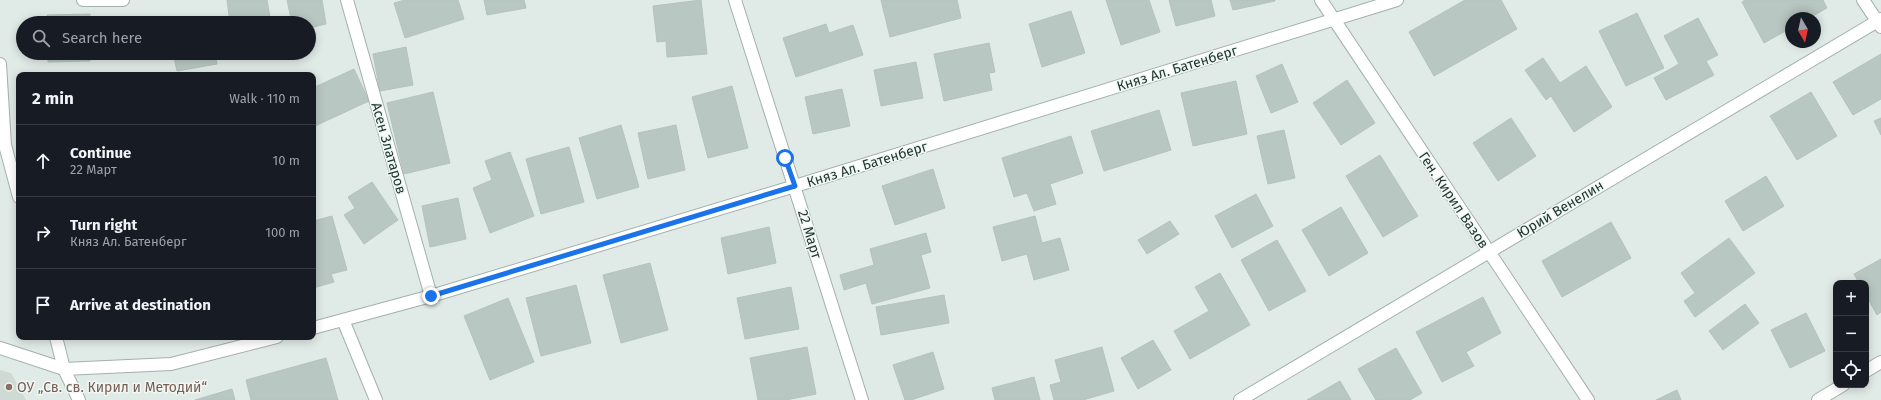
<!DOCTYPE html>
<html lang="en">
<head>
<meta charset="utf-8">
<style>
  :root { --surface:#171b24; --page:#20242c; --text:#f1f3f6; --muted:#9ea1a6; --line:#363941 }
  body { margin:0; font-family:"Fira Sans",sans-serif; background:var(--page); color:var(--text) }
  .controls { position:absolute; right:12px; bottom:12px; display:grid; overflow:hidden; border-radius:8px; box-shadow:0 2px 10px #0003 }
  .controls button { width:36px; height:36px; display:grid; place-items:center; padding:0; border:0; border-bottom:1px solid var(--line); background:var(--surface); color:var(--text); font:20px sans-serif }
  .compass { position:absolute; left:1785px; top:12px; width:36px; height:36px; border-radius:50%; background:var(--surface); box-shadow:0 2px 10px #0003; rotate:171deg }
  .stop { position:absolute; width:12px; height:12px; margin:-9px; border:3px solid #1a73e8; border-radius:50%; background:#fff }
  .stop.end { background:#1a73e8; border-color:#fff; box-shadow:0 1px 4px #0008 }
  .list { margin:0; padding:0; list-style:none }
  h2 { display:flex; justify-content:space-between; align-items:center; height:52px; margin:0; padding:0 16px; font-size:17px }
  h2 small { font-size:13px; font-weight:400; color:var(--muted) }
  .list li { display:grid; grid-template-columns:26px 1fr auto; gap:12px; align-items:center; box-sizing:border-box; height:72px; padding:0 16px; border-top:1px solid var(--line) }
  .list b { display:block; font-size:15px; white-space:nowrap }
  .list p { margin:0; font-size:13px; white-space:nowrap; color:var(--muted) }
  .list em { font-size:13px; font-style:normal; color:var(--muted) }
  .icon { flex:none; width:22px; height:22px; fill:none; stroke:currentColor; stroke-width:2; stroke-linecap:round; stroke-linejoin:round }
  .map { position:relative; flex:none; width:1881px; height:400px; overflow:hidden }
  .search { position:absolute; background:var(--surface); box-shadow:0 2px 10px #0003; left:16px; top:16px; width:300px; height:44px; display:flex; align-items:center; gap:10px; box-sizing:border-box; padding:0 14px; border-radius:22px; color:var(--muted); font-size:15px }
  .panel { position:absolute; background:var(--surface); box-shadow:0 2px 10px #0003; left:16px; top:72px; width:300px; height:268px; border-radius:8px }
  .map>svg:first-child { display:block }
  .built { fill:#cfdad5 }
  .building { fill:#b9c7c2; stroke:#b3c3bd }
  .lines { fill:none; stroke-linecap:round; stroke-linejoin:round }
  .minor-casing { stroke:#a3b1ad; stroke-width:14 }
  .tertiary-casing { stroke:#a3b1ad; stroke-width:14 }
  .minor { stroke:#fff; stroke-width:12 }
  .tertiary { stroke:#fff; stroke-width:12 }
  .route { stroke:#1a73e8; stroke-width:5 }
  .education-dot { fill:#8d6e63; stroke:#f0f7f4; stroke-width:1.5 }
  .labels { text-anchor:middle; stroke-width:3; stroke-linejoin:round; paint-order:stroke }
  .street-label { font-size:14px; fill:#223933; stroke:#f0f7f4 }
  .education-label { font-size:14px; fill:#785e54; stroke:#f0f7f4; text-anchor:start }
</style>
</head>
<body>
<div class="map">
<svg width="1881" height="400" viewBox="0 0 1881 400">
  <rect width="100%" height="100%" fill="#e0eae6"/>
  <polygon class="built" points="0,370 11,373 26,400 0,400"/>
  <g class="building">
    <polygon points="227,0 267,0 271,23 230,23"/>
    <polygon points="287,0 322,0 326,24 309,28 309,23 292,23"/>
    <polygon points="405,0 458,0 464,19 405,38 394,3"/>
    <polygon points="484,0 524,0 526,8 487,15"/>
    <polygon points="701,0 707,54 667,57 666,41 657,42 653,6"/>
    <polygon points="881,0 957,0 961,18 890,37"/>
    <polygon points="1106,0 1149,0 1160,32 1121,45"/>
    <polygon points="1169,0 1211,0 1215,16 1176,26"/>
    <polygon points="1230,0 1275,0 1275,1 1233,10"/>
    <polygon points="1465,0 1501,0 1517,29 1434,76 1409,32"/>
    <polygon points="1745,0 1823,0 1827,8 1809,18 1791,18 1791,28 1764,43 1742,2"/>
    <polygon points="1071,11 1085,53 1042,67 1029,24"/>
    <polygon points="1637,13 1664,68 1626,86 1599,31"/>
    <polygon points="90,14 90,23 47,23 47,15"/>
    <polygon points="1698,18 1718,55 1706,61 1714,75 1666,100 1654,78 1679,64 1664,36"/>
    <polygon points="826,24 829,33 853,25 863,55 796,77 783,38"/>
    <polygon points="989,43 995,72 989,73 992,90 944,101 934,54"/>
    <polygon points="406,47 413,85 380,91 373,54"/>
    <polygon points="48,53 90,53 90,61 48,62"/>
    <polygon points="173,53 215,53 217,64 177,71"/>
    <polygon points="1881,54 1881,99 1853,115 1833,82"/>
    <polygon points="1543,58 1560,83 1586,66 1612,107 1574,132 1551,96 1546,100 1525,70"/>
    <polygon points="916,62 923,98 881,106 874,70"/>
    <polygon points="1282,64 1298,102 1271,113 1256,76"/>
    <polygon points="354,69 369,101 315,126 313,122 313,88"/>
    <polygon points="1347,80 1375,123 1341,145 1313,103"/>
    <polygon points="1236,81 1247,134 1193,146 1181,93"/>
    <polygon points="732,86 748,148 708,158 692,97"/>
    <polygon points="842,89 850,126 813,134 805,97"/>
    <polygon points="433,92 450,163 404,174 387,103"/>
    <polygon points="1811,92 1837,136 1797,160 1770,116"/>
    <polygon points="1159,110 1171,150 1104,171 1091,131"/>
    <polygon points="1511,118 1536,156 1498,181 1473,143"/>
    <polygon points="1881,118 1881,135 1874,121"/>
    <polygon points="621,125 639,187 597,199 579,138"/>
    <polygon points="676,125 685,170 648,179 638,133"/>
    <polygon points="1284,130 1295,178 1268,184 1257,136"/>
    <polygon points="1071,136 1083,173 1050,184 1056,204 1034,211 1027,193 1014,197 1002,158"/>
    <polygon points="569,147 584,202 541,214 526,159"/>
    <polygon points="510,152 534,216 490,233 473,188 492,180 485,161"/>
    <polygon points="1380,155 1418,216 1383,237 1346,176"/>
    <polygon points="933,169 945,208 895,225 882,186"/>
    <polygon points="1766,176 1784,206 1743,231 1725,201"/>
    <polygon points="372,182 398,220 364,244 344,215 355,208 348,197"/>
    <polygon points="1256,194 1273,226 1232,248 1215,216"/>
    <polygon points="458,198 466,239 430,247 422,206"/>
    <polygon points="1341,207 1368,253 1329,276 1302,230"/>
    <polygon points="332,216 347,270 331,274 334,282 313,288 313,237 315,237 313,221"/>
    <polygon points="1035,216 1042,243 1060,238 1069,270 1034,280 1027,254 1002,261 993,227"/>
    <polygon points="1170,221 1179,234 1147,254 1138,240"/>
    <polygon points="1611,222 1631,258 1562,297 1542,261"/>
    <polygon points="769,227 776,263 728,274 721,238"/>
    <polygon points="926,233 931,252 921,255 930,288 872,304 866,283 844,290 840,275 874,265 870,249"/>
    <polygon points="1729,238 1755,273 1695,317 1684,301 1695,293 1681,273"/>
    <polygon points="1277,240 1306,291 1269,311 1241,260"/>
    <polygon points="1881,259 1881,312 1877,315 1866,295 1866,283 1859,283 1854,274"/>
    <polygon points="650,263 668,330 621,343 603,275"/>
    <polygon points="1220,273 1250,325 1190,359 1174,331 1209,311 1195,287"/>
    <polygon points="576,285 591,343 541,356 526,298"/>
    <polygon points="791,287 799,329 745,339 737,298"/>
    <polygon points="944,295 949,323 881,335 876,307"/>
    <polygon points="1483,297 1501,333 1466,352 1474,366 1442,382 1416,332"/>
    <polygon points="508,298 534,362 490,380 464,316"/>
    <polygon points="1745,304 1759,323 1723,350 1709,331"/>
    <polygon points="1806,313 1825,351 1790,368 1771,330"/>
    <polygon points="1153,340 1171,370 1138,389 1121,358"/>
    <polygon points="807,347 816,394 786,400 758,400 750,358"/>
    <polygon points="1102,347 1114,391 1083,400 1054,400 1050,385 1061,382 1055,360"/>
    <polygon points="1396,348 1422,393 1410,400 1376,400 1358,369"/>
    <polygon points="933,352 944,389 911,400 905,400 893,365"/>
    <polygon points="326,358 338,400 251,400 246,380"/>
    <polygon points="1034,377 1040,400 995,400 992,388"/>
    <polygon points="1340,381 1351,400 1307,400"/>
    <polygon points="232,389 235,400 195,400"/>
    <polygon points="1677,390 1681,400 1656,400"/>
  </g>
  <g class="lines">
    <g class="minor-casing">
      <g id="minor">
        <polyline points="83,0 123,0"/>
        <polyline points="347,0 431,296"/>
        <polyline points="735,0 862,400"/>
        <polyline points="1321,0 1588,400"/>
        <polyline points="1863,0 1881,27"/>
        <polyline points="0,64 5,145 19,197"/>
        <polyline points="343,320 376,400"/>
        <polyline points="313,328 431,296 795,186 1397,0"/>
        <polyline points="56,337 64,369 79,400"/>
        <polyline points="0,348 64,369 171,364 277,337"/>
        <polyline points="1866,371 1881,362"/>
        <polyline points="1818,400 1843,385"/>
      </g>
    </g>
    <g class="tertiary-casing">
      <polyline id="tertiary" points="1240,400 1881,19"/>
    </g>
    <use href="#minor" class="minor"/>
    <use href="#tertiary" class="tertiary"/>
  </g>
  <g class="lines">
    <polyline class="route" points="431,296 795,186 785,158"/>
  </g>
  <circle class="education-dot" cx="9" cy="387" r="4"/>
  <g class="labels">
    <g class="street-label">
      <text transform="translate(1177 68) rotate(-17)" y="5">Княз Ал. Батенберг</text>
      <text transform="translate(389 148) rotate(74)" y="5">Асен Златаров</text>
      <text transform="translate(867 164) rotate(-17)" y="5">Княз Ал. Батенберг</text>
      <text transform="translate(1454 200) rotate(56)" y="5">Ген. Кирил Вазов</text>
      <text transform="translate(1560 209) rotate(-31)" y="5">Юрий Венелин</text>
      <text transform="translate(810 234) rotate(73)" y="5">22 Март</text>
    </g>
    <g class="education-label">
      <text x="17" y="392">ОУ „Св. св. Кирил и Методий“</text>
    </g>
  </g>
</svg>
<div class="controls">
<button>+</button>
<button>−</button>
<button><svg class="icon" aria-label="locate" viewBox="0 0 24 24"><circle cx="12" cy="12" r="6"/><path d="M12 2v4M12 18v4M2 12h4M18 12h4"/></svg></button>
</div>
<svg class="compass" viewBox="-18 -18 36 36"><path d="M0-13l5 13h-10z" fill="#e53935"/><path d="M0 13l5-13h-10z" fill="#9ea1a6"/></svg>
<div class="stop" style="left:785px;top:158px"></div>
<div class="stop end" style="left:431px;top:296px"></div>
<div class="search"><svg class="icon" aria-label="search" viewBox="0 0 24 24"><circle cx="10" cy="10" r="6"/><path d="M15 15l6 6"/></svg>Search here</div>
<section class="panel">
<h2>2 min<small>Walk · 110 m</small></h2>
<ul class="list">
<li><svg class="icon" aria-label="ahead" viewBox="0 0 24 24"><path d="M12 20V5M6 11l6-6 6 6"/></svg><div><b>Continue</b><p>22 Март</p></div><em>10 m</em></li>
<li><svg class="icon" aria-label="right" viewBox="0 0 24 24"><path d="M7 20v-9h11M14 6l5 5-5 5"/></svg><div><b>Turn right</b><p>Княз Ал. Батенберг</p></div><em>100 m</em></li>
<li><svg class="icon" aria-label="arrive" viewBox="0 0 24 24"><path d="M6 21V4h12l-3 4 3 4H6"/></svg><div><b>Arrive at destination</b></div></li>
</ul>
</section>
</div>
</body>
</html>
